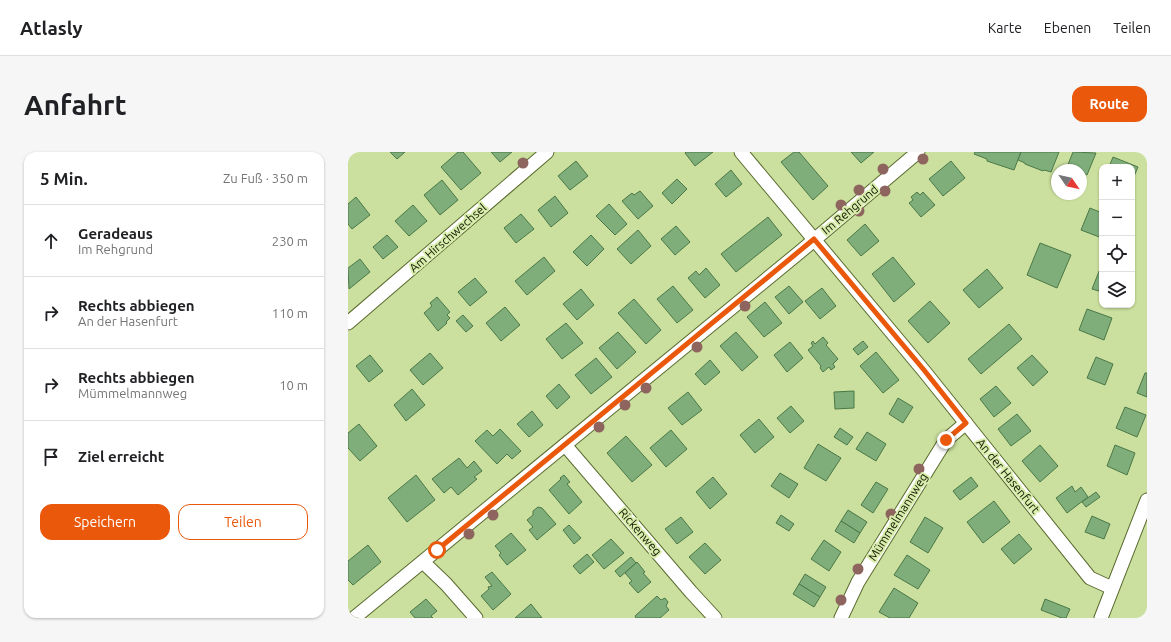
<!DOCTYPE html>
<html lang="de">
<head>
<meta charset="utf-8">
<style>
  :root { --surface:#fff; --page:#f6f6f6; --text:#202124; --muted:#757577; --line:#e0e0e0; --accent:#ea580c }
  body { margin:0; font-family:Ubuntu,sans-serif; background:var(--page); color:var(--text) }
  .controls { position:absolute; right:12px; top:12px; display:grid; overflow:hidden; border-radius:8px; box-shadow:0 1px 3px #0004 }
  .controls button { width:36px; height:36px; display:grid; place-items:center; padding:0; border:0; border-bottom:1px solid var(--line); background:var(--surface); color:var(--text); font:20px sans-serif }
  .compass { position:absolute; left:703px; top:12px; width:36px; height:36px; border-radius:50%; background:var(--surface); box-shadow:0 1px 3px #0004; rotate:124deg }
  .stop { position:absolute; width:12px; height:12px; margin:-9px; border:3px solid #ea580c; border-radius:50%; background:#fff }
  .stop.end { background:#ea580c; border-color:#fff; box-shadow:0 1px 4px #0008 }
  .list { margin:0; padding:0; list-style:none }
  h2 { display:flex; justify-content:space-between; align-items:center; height:52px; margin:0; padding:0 16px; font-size:17px }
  h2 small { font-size:13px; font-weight:400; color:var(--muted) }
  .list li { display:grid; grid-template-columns:26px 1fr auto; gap:12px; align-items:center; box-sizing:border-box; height:72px; padding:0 16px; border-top:1px solid var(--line) }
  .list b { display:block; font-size:15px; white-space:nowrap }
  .list p { margin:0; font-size:13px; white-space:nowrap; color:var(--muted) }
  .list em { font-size:13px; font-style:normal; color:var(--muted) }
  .actions { display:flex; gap:8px; padding:12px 16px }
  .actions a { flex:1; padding:9px 0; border:1px solid var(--accent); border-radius:12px; text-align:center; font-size:14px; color:var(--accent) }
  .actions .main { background:var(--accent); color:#fff }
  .icon { flex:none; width:22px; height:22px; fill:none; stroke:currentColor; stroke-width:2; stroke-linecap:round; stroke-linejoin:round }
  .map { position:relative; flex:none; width:799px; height:466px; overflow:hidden; border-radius:12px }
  header { display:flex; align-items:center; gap:24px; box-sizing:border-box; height:56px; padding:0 20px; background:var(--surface); border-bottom:1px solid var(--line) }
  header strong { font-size:19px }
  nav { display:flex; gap:22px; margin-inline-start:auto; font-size:14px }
  .intro { display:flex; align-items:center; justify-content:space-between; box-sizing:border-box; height:96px; padding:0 24px }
  h1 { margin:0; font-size:28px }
  .button { padding:10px 18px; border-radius:12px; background:var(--accent); color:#fff; font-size:14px; font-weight:700 }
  main { display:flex; gap:24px; padding:0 24px }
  aside { flex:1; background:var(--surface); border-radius:12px; box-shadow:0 1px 3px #0004 }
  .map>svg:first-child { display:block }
  .building { fill:#7fae7b; stroke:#4b7847 }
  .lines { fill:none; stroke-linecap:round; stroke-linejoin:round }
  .minor-casing { stroke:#5a6b2e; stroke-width:15 }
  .minor { stroke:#fff; stroke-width:13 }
  .tree { fill:#8e655e }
  .route { stroke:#ea580c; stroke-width:5 }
  .labels { text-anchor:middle; stroke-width:4; stroke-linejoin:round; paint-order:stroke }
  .street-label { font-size:12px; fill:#0f1600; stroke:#d8edab }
</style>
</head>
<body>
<header>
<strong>Atlasly</strong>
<nav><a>Karte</a><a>Ebenen</a><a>Teilen</a></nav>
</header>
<div class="intro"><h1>Anfahrt</h1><a class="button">Route</a></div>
<main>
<aside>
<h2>5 Min.<small>Zu Fuß · 350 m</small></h2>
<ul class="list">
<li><svg class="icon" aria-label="ahead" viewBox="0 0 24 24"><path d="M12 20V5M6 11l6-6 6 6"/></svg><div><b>Geradeaus</b><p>Im Rehgrund</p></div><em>230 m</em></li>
<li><svg class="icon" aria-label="right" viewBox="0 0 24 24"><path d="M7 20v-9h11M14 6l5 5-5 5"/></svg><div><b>Rechts abbiegen</b><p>An der Hasenfurt</p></div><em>110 m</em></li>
<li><svg class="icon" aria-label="right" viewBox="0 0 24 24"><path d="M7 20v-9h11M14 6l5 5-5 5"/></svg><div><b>Rechts abbiegen</b><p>Mümmelmannweg</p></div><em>10 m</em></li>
<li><svg class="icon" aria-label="arrive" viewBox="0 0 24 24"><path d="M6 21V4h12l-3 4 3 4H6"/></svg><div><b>Ziel erreicht</b></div></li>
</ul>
<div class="actions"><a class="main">Speichern</a><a>Teilen</a></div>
</aside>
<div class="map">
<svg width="799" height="466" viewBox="0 0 799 466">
  <rect width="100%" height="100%" fill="#cbe09e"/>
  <g class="building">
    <polygon points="42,0 57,0 49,7"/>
    <polygon points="110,0 115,0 133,21 113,38 93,15"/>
    <polygon points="143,0 164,0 152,10"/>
    <polygon points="338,0 365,0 347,14 337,1"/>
    <polygon points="446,0 451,0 480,34 465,48 433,10"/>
    <polygon points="503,0 526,0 513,11"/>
    <polygon points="627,0 673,0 666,18 639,9 639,7 626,2"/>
    <polygon points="673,0 711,0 703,20 696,18 695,19 677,12 677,11 670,8"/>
    <polygon points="725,0 748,1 739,23 733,20 733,18 728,18 719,15"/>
    <polygon points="765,5 790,15 784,29 784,15 761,15"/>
    <polygon points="228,9 240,24 222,38 210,24"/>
    <polygon points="603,9 617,26 595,44 581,27"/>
    <polygon points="383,18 394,32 378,45 367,32"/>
    <polygon points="329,27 339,37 324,52 314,41"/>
    <polygon points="94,28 110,48 92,63 76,43"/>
    <polygon points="292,39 305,54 290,67 274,49 284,41 286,43"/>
    <polygon points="569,40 572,43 575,40 587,53 573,65 561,51 565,48 563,45"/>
    <polygon points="207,44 220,61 203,75 190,58"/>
    <polygon points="8,45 22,63 4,77 0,72 0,52"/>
    <polygon points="261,52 279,72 267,83 248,64"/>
    <polygon points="65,53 79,69 61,84 47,69"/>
    <polygon points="742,56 754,61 754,86 733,78"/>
    <polygon points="173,62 186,77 168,91 156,76"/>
    <polygon points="420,65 434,83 388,120 373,102"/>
    <polygon points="517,72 531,89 513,104 499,88"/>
    <polygon points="328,74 342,90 327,103 313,87"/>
    <polygon points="290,78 303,94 283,112 269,97"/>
    <polygon points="39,83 50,95 35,107 25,95"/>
    <polygon points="243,83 256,97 239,114 225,100"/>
    <polygon points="692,91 723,103 709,136 679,123"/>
    <polygon points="196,105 207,119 179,143 167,129"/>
    <polygon points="545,105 567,132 546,150 524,122"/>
    <polygon points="12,107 22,120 1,137 0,116"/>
    <polygon points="358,116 372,133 357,146 340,126 348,119 351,123"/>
    <polygon points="639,117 655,136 631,156 615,138"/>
    <polygon points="752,117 754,118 754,140 744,137"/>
    <polygon points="127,126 139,140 122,154 110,140"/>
    <polygon points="325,134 345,158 329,171 309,147"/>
    <polygon points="441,134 455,150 441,162 427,145"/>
    <polygon points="474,136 488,154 472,167 457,149"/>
    <polygon points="233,137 246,153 229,168 215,152"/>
    <polygon points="89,145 102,160 99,163 102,166 98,170 99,171 90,179 76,161 84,154 82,151"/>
    <polygon points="286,147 313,178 298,192 270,161"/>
    <polygon points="582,149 602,171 580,191 560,169"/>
    <polygon points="417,150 434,171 416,185 399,165"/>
    <polygon points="157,155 172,173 153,189 138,171"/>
    <polygon points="739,157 764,166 756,188 731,178"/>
    <polygon points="115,163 125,174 118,180 108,169"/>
    <polygon points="218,171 235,191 214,207 198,187"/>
    <polygon points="661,172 674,187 633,222 620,207"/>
    <polygon points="270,180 288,200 269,217 251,196"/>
    <polygon points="388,180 410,205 394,219 372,194"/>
    <polygon points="475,185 480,191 478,193 490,207 485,212 487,215 483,218 481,215 475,220 472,216 473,214 460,198 465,194 463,191 465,189 467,192"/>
    <polygon points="515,189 520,195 510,203 505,197"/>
    <polygon points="442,190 455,206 439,220 426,203"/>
    <polygon points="528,200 551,228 535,241 512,214"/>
    <polygon points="82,201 95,216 75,233 62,218"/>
    <polygon points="22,203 35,219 21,230 8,214"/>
    <polygon points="684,203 700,220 685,234 669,216"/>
    <polygon points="748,205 765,212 757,233 739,226"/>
    <polygon points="248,206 264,225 243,242 227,223"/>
    <polygon points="362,208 372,220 357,233 347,222"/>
    <polygon points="797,221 799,221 799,245 789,241"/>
    <polygon points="211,232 222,245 209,257 198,244"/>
    <polygon points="648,234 663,251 646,265 632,247"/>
    <polygon points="64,237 77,253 58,269 46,253"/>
    <polygon points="506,239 506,256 487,257 486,240"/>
    <polygon points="340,240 354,258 334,273 320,256"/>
    <polygon points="550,246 565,255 555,271 541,262"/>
    <polygon points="443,254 456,269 442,281 429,266"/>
    <polygon points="777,255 798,263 789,285 768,276"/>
    <polygon points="184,259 195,273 181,285 169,272"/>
    <polygon points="669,262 683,279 663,294 650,277"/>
    <polygon points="411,267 426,285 407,301 392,283"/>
    <polygon points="11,272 29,294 12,309 0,296 0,281"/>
    <polygon points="492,276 505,285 499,293 486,285"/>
    <polygon points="152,277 173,299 164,307 159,302 149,312 127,289 139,278 145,284"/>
    <polygon points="323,278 339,297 318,315 302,296"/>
    <polygon points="519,280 538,292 528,309 508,297"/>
    <polygon points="278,284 304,313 284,330 259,301"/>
    <polygon points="470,292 493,306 478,329 456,316"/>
    <polygon points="692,293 710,314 692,330 674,309"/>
    <polygon points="767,293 787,301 779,323 759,314"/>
    <polygon points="111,306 119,316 126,309 134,319 126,325 129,327 110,343 103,335 96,341 84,327"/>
    <polygon points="432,321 450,332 441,346 423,334"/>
    <polygon points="68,323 87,348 59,370 40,346"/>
    <polygon points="216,323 222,330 219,332 234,350 221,362 201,338 213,327 212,326"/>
    <polygon points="365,325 379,342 362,357 348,340"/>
    <polygon points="623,325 630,334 612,348 605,339"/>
    <polygon points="528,330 540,337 525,361 513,353"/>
    <polygon points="724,334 727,340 733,335 740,345 719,361 708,346"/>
    <polygon points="748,340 752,345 738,355 734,350"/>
    <polygon points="646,349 662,370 635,391 619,370"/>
    <polygon points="190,355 194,356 208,372 189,388 181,378 185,375 179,368 185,363 185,359"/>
    <polygon points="500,358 519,370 512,381 493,369"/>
    <polygon points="433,363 446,372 441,379 428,371"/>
    <polygon points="744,364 762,372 756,387 737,380"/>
    <polygon points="333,365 345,380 329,392 317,377"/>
    <polygon points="577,365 595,376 580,401 562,390"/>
    <polygon points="493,369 512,381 506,391 487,379"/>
    <polygon points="221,373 233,386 226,392 215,378"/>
    <polygon points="163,381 178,398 159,413 151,403 153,401 147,394"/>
    <polygon points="671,382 684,397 666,412 653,397"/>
    <polygon points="263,387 276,401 256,417 244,403"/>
    <polygon points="476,388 493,400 481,419 463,407"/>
    <polygon points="357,391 373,408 357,422 341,405"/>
    <polygon points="20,393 33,410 5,433 0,428 0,409"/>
    <polygon points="239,402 246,410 232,422 225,414"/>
    <polygon points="559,403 582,418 570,437 546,423"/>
    <polygon points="283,405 288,411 272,425 267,419"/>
    <polygon points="289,410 297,420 295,421 303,430 290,441 281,431 284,429 277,421"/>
    <polygon points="144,420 163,442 145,458 133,444 141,437 140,435 144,434 137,425"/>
    <polygon points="457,422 478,435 472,445 451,432"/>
    <polygon points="451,432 472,445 466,455 445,442"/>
    <polygon points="546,436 570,451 561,466 542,466 531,460"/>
    <polygon points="309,444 313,448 317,446 320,450 318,454 321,458 312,466 288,466 287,464"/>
    <polygon points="78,447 89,459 83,464 85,466 67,466 62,460"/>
    <polygon points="697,447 722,457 718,466 714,466 693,458"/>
    <polygon points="183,452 194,466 167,466"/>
  </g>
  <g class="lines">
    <g class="minor-casing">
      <g id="minor">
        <polyline points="393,0 576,219 742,426 764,436"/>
        <polyline points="0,171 199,0"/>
        <polyline points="217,293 343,440 367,466"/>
        <polyline points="75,410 98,432 128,466"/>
        <polyline points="6,466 453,99 570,0"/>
        <polyline points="493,466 510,430 598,288 618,271"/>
        <polyline points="753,466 799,348"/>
      </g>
    </g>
    <use href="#minor" class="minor"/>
  </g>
  <g class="tree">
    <circle cx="575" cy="7" r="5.5"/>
    <circle cx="175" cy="11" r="5.5"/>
    <circle cx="535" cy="17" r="5.5"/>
    <circle cx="511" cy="38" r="5.5"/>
    <circle cx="537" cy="39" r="5.5"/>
    <circle cx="493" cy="53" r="5.5"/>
    <circle cx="511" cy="59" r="5.5"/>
    <circle cx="397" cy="154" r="5.5"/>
    <circle cx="349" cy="195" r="5.5"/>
    <circle cx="298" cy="236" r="5.5"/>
    <circle cx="277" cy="253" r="5.5"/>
    <circle cx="251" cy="275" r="5.5"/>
    <circle cx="571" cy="317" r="5.5"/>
    <circle cx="543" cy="362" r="5.5"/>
    <circle cx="145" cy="363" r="5.5"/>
    <circle cx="121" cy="382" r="5.5"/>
    <circle cx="510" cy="417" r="5.5"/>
    <circle cx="493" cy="448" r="5.5"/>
  </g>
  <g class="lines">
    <polyline class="route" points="89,398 466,87 576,218 618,271 598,288"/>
  </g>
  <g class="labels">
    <g class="street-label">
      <text transform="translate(502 58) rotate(-40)" y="4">Im Rehgrund</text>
      <text transform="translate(100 86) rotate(-41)" y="4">Am Hirschwechsel</text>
      <text transform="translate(660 324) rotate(51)" y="4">An der Hasenfurt</text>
      <text transform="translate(550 365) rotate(-58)" y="4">Mümmelmannweg</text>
      <text transform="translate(292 380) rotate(49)" y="4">Rickenweg</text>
    </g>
  </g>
</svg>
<div class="controls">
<button>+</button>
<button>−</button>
<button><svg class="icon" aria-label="locate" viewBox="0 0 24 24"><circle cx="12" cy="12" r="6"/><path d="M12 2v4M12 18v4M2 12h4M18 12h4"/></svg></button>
<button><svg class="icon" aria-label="layers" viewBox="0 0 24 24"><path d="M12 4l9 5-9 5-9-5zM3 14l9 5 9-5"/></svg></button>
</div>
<svg class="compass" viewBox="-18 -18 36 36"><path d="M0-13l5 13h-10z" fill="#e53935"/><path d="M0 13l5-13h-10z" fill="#757577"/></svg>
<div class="stop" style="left:89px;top:398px"></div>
<div class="stop end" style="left:598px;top:288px"></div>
</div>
</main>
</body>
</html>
